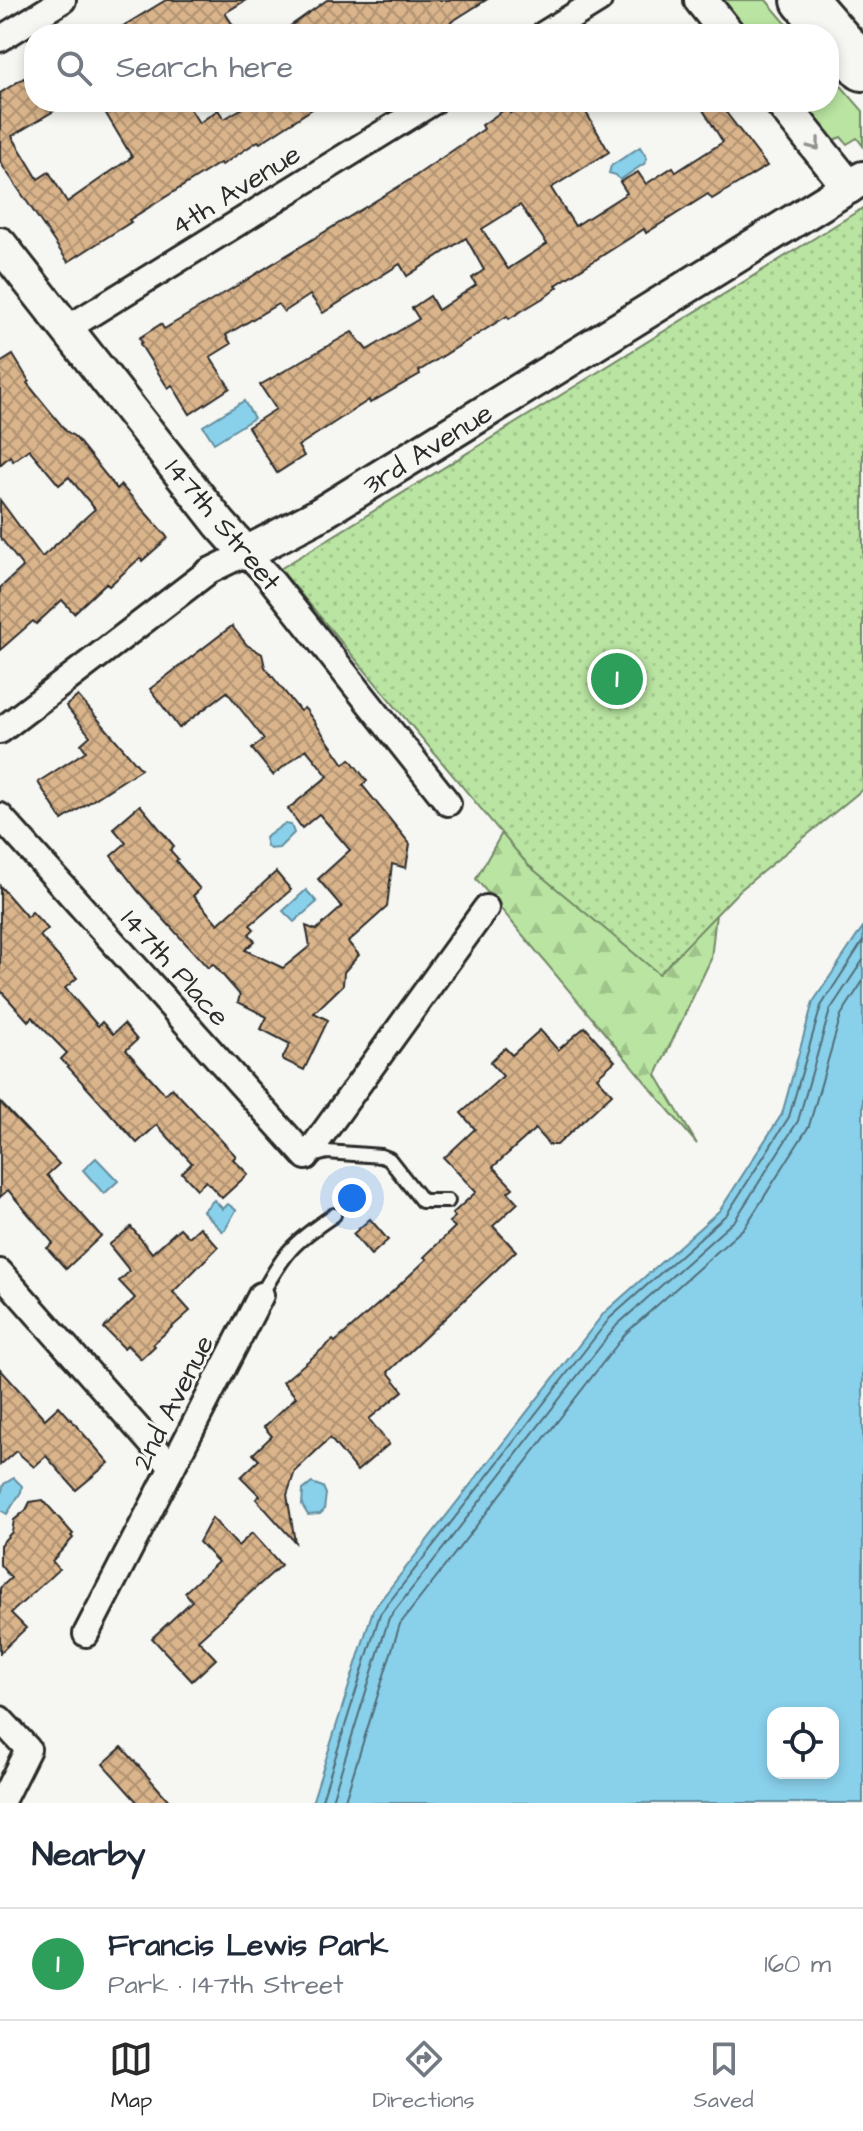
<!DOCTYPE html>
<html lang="en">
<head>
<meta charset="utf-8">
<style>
  :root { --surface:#fff; --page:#f6f6f7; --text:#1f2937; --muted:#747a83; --line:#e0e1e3; --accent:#2b2b2b }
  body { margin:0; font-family:"Architects Daughter",sans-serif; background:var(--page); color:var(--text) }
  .controls { position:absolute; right:24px; bottom:24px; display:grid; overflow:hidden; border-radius:16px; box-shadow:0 4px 12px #0003 }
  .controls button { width:72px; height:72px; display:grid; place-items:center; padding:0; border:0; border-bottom:2px solid var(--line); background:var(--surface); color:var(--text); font:40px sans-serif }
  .you { position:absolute; left:352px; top:1198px; width:28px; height:28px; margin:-20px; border:6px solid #fff; border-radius:50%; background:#1a73e8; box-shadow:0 0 0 12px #1a73e833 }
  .badge { display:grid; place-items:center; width:52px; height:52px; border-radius:50%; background:var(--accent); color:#fff; font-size:26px; font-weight:700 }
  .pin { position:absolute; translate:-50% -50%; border:4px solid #fff; box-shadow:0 2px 8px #0006 }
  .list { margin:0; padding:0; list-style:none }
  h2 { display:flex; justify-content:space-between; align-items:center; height:104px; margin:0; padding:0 32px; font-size:34px }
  h2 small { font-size:26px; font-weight:400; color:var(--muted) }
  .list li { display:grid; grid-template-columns:52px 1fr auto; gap:24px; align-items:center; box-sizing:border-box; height:112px; padding:0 32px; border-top:2px solid var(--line) }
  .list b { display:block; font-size:30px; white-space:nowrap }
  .list p { margin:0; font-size:26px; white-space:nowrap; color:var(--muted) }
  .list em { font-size:26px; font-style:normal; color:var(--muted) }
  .icon { flex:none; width:44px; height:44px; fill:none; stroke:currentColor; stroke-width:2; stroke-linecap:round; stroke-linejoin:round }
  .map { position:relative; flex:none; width:863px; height:1803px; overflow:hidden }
  .search { position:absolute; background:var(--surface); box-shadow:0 4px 12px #0003; left:24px; right:24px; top:24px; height:88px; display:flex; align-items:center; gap:20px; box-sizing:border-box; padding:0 28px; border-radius:32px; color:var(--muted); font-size:30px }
  .sheet { height:216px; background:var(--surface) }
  nav { display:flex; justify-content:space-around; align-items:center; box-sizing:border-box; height:112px; border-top:2px solid var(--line); background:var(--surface); font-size:22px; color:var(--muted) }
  nav a { display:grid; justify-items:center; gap:4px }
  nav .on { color:var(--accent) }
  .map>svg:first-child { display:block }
  .green { fill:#b9e4a1; stroke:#728866; stroke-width:2 }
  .forest { fill:url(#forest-firs); stroke:#728866; stroke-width:2 }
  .park { fill:url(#park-dots); stroke:#728866; stroke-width:2 }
  .water { fill:#89d0eb; stroke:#638e9e; stroke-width:2; fill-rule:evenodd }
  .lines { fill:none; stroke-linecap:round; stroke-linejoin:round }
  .shore { stroke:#516d78; stroke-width:2 }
  .building { fill:url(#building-cross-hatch); stroke:#2b2b2b; stroke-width:2; fill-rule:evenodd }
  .service-casing { stroke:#2b2b2b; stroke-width:18 }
  .minor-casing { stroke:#2b2b2b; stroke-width:30 }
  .tertiary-casing { stroke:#2b2b2b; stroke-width:38 }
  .motorway-casing { stroke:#2b2b2b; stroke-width:50 }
  .service { stroke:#f6f6f2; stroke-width:12 }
  .minor { stroke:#f6f6f2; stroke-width:24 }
  .tertiary { stroke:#f6f6f2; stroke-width:32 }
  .motorway { stroke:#f6f6f2; stroke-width:44 }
  .oneway { stroke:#90908e }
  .labels { text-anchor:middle; stroke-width:6; stroke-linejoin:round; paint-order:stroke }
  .street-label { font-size:28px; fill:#2b2b2b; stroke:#f6f6f2 }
</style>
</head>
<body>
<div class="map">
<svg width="863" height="1803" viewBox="0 0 863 1803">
  <defs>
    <pattern id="forest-firs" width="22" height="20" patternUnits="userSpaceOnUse" patternTransform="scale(2)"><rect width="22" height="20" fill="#b9e4a1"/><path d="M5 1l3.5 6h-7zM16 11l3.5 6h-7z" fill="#9fc48b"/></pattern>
    <pattern id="park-dots" width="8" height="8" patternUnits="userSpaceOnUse" patternTransform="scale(2)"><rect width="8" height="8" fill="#b9e4a1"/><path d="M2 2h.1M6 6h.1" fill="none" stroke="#9fc48b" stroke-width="1.8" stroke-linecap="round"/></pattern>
    <pattern id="building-cross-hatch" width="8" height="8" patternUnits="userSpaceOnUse" patternTransform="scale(2)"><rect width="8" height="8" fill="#dab48b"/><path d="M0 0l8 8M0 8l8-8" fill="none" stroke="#b19372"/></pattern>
  </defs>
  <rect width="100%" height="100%" fill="#f6f6f2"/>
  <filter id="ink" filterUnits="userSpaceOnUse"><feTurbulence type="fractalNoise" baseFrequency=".0125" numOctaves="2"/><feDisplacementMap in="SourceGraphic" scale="16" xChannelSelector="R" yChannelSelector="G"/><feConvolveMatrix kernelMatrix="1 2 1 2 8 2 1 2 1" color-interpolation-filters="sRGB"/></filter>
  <g filter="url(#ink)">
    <g class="green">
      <polygon points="717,0 766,0 795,34 744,34"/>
      <polygon points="829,72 863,111 863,146 857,138 847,144 841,137 829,142 798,102 829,102"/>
    </g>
    <polygon class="forest" points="511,817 718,896 711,959 656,1075 697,1144 476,879"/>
    <polygon class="park" points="863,208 863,789 739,891 659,974 528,865 280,569"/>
    <g class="water">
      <polygon points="640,147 647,158 645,163 620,180 616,175 609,173 611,166"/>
      <polygon points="244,401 254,418 214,443 203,426"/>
      <polygon points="284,824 291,825 294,833 279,848 270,849 267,846 265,838"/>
      <polygon points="306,890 317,902 294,922 283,911"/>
      <path d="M863 927V1803H312L373 1610 604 1313 720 1210 782 1114 813 1002ZM773 1713H833V1773H773Z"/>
      <polygon points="96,1158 118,1181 104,1194 83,1170"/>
      <polygon points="214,1200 223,1209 228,1204 236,1210 225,1230 222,1231 203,1211"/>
      <polygon points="14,1478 22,1486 21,1492 7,1514 0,1510 0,1497 4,1484"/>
      <polygon points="312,1483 323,1487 326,1494 324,1510 320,1514 308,1515 302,1505 303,1490"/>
    </g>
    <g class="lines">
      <g class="shore">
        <polyline points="321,1803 380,1614 610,1318 727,1214 789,1117 821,1006 863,941"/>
        <polyline points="331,1803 389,1618 617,1325 735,1220 798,1121 830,1010 863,960"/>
        <polyline points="344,1803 400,1624 626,1333 745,1227 809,1126 841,1015 863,981"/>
      </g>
    </g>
    <g class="building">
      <polygon points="166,0 246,0 225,13 239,34 110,34"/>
      <polygon points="327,0 486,0 432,34 279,34"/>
      <polygon points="24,78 34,94 34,102 69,102 12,136 38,179 49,172 67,202 132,157 99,102 186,102 199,123 218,110 224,119 253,102 323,102 260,143 258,141 222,165 220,163 129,220 131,222 68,262 0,162 0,93"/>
      <path d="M528 102H580L609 152 551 188 575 226 627 193 620 182 638 172 646 184 673 167 676 172 723 142 698 102H718L767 166 712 199 708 194 646 233 644 229 556 285 558 287 548 295 520 312 509 319 507 316 419 371 420 374 370 403 369 400 298 446 304 456 277 473 248 427 276 409 260 385 352 332 367 350 419 319 412 308 430 296 438 310 476 285 472 278 484 270 466 238 407 276 400 264 323 313 310 295 284 312 278 304 226 335 231 344 210 357 230 388 190 414 172 385 168 388 140 344 142 342 139 338 161 324 164 329 243 282 411 179 484 129 482 125 507 108 510 113ZM520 205 547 244 508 269 482 229Z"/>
      <polygon points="13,355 29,381 27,383 66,431 75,437 117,489 121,485 168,538 142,561 140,558 109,586 106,583 74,613 62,600 36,624 33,621 0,650 0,588 23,567 0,537 0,500 42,557 95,509 69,477 59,485 29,449 13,461 10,456 0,465 0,363"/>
      <polygon points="232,626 247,645 262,654 265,667 300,711 304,708 306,710 344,764 350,759 367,781 362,785 410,844 406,868 392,864 387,907 348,942 359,955 344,972 343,985 314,1013 328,1020 304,1070 282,1059 290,1044 261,1029 267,1017 238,1002 240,995 213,964 208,968 138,891 111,856 126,843 113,828 140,805 174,846 170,850 178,859 176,861 200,889 193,896 218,924 276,872 291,890 250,925 254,929 249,934 255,941 245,950 283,968 310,946 306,926 316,930 342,907 318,879 350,850 319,814 302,828 288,809 328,776 306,749 273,775 252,749 264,739 227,692 179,728 150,689"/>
      <polygon points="78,696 141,769 62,820 38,782 86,751 81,744 90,736 66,706"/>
      <polygon points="0,886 27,917 32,912 48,929 40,936 77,978 65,988 98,1026 102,1022 113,1034 124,1024 137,1040 126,1050 165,1094 172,1088 236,1156 233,1159 248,1174 222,1198 206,1181 197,1189 182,1173 192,1163 157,1125 137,1143 61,1059 67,1053 32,1017 28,1021 0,990"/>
      <polygon points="585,1027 615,1061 597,1077 612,1094 557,1145 549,1145 535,1129 493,1167 513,1188 508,1192 518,1203 493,1226 516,1251 388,1372 403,1391 369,1419 389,1444 357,1471 330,1438 295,1471 287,1495 295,1542 256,1499 260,1496 241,1477 259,1460 253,1454 272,1436 264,1427 296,1397 283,1382 333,1340 335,1342 392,1292 427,1259 424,1257 455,1227 449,1222 455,1217 452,1214 476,1192 444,1158 475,1129 461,1113 503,1076 490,1062 505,1048 512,1055 540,1030 558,1050"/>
      <polygon points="0,1102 59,1164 47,1175 101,1236 66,1269 47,1248 53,1243 8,1190 0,1197"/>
      <polygon points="370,1219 388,1240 371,1255 353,1234"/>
      <polygon points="131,1227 152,1253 180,1228 189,1237 200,1227 218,1247 173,1292 190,1311 153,1344 155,1346 141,1359 127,1345 124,1348 104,1328 135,1298 119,1281 130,1271 109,1245"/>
      <polygon points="0,1369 45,1419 59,1406 109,1463 76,1490 46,1456 34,1467 16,1451 0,1465"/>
      <polygon points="43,1500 73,1534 71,1536 73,1538 52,1561 59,1569 11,1613 26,1628 0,1653 0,1588 11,1578 0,1565 0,1545 12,1532 14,1520 26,1510 30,1502"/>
      <polygon points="212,1518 238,1546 252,1533 281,1565 198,1640 216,1659 192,1681 152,1638 192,1601 185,1592 218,1562 199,1542"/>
      <polygon points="122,1747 171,1803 138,1803 103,1764"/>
    </g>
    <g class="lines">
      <g class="service-casing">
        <g id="service">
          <polyline points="309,1157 327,1152 381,1156 389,1159 422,1201 448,1201"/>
          <path d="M261 1295C285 1252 292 1243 334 1215"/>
        </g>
      </g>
      <g class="minor-casing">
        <g id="minor">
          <polyline points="544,34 599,0"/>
          <polyline points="0,39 63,0"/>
          <polyline points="68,328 433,102"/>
          <polyline points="0,731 209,571 246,553 267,575 448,803"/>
          <polyline points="0,816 306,1157 486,908"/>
          <polyline points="0,1272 172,1467"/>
          <polyline points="86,1634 261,1295"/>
          <polyline points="0,1719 28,1749 1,1803"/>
        </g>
      </g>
      <g class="tertiary-casing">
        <g id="tertiary">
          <polyline points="701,0 728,34"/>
          <polyline points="781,102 849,187"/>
          <polyline points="0,244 220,524 246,553 315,517 863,178"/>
        </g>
      </g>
      <g class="motorway-casing">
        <polyline id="motorway" points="804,0 863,68"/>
      </g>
      <use href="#service" class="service"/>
      <use href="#minor" class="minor"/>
      <use href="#tertiary" class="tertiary"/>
      <use href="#motorway" class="motorway"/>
    </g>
    <defs><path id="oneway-chevron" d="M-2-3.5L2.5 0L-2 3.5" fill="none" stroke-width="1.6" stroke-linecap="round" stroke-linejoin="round" transform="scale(2)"/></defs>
    <use class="oneway" href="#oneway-chevron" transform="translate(815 145) rotate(52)"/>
  </g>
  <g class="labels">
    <g class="street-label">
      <text transform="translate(235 189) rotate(-32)" y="10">4th Avenue</text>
      <text transform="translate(427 448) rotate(-32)" y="10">3rd Avenue</text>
      <text transform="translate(224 524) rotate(50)" y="10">147th Street</text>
      <text transform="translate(176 967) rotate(48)" y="10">147th Place</text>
      <text transform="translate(172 1402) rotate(-63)" y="10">2nd Avenue</text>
    </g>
  </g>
</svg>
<div class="controls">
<button><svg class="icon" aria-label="locate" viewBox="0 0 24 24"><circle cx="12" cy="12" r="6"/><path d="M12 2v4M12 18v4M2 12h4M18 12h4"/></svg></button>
</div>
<div class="you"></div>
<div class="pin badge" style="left:617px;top:679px;background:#2e9e5b">1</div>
<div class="search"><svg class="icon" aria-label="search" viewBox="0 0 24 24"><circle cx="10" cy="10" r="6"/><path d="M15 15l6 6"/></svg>Search here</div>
</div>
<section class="sheet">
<h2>Nearby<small></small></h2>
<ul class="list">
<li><span class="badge" style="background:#2e9e5b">1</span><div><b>Francis Lewis Park</b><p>Park · 147th Street</p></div><em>160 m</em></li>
</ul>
</section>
<nav>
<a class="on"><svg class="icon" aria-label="map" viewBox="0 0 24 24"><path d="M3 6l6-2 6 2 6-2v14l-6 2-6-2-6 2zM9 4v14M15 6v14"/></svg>Map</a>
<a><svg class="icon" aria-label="directions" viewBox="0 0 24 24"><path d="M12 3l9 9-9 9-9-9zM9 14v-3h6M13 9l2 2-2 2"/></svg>Directions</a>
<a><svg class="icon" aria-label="saved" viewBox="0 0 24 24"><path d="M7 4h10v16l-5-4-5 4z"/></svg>Saved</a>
</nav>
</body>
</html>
